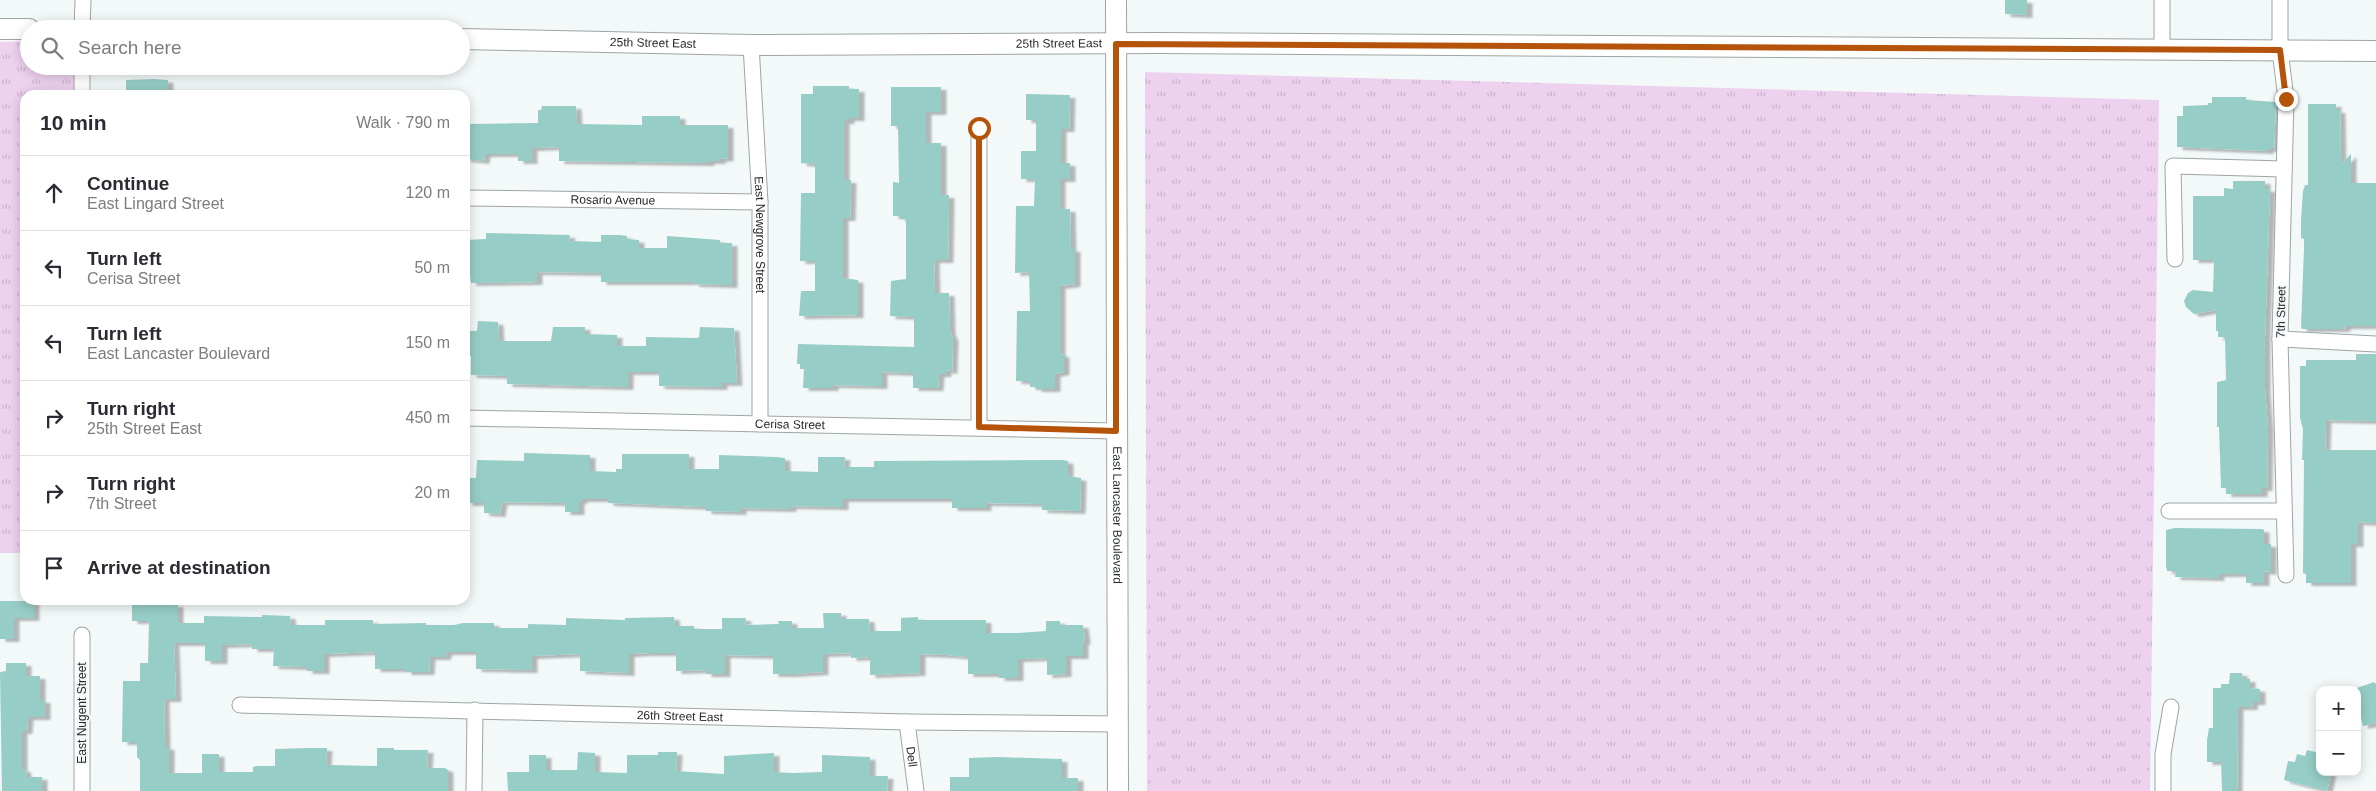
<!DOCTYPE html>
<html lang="en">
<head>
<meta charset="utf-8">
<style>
  :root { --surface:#fff; --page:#f2f2f3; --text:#2b2b33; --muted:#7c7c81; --line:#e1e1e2 }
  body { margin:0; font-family:Helvetica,sans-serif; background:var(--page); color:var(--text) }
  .controls { position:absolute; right:15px; bottom:15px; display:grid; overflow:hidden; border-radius:10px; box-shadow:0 2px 12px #0003 }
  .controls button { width:45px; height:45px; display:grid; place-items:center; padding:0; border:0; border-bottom:1px solid var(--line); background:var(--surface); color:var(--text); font:25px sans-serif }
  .stop { position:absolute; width:15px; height:15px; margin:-11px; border:4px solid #b45309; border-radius:50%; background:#fff }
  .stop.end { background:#b45309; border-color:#fff; box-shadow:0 1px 5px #0008 }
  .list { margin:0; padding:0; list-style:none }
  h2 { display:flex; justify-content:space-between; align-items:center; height:65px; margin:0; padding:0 20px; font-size:21px }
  h2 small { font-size:16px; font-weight:400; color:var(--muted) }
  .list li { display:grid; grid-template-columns:32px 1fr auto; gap:15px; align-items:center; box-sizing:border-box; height:75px; padding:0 20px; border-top:1px solid var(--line) }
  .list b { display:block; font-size:19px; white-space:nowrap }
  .list p { margin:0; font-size:16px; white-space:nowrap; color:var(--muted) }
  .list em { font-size:16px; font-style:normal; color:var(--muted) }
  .icon { flex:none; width:28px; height:28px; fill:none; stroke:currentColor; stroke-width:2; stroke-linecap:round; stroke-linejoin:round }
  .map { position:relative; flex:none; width:2376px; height:791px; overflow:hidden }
  .search { position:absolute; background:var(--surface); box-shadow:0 2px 12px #0003; left:20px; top:20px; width:450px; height:55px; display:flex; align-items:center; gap:12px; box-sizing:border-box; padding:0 18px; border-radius:28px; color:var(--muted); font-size:19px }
  .panel { position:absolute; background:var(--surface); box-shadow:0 2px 12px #0003; left:20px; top:90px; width:450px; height:515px; border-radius:15px }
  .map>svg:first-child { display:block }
  .grass { fill:url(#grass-tufts) }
  .building { fill:#96cdc6; filter:url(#shadow) }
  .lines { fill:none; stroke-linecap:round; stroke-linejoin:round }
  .street-casing { stroke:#9ea5a4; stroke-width:17 }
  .secondary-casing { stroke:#9ea5a4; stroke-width:22 }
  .street { stroke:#fff; stroke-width:15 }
  .secondary { stroke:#fff; stroke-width:20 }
  .route { stroke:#b45309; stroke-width:6 }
  .labels { text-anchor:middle; stroke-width:4; stroke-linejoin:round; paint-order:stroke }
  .street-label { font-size:12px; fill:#272a29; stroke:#f2f9f8 }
</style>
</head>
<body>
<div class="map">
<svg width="2376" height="791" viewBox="0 0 2376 791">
  <defs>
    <pattern id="grass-tufts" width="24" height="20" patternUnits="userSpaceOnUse" patternTransform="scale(1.25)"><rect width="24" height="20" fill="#edd1ef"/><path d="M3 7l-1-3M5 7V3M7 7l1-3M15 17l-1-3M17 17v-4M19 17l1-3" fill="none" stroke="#cbb4cd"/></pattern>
    <filter id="shadow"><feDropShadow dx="5.5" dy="3" stdDeviation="1" flood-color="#0004"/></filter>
  </defs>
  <rect width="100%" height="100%" fill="#f2f9f8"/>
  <g class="grass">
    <polygon points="29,41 29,66 75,66 74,95 25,95 25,553 0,553 0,42"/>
    <polygon points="1145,72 2159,100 2150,791 1147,791"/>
  </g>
  <g class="building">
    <polygon points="2005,0 2027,0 2027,15 2005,14"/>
    <polygon points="154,79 168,80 168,95 126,95 126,80"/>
    <polygon points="813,86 849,86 849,89 859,89 859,118 849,118 849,121 844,121 844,180 851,180 850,218 843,218 843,278 858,280 858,315 799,316 801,291 815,291 815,261 800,261 801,193 815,193 815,164 801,163 801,94 813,94"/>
    <polygon points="891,87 941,87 941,112 926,112 926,143 941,143 941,195 949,195 948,260 934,260 935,293 949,293 950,331 953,339 952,371 946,370 946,374 939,374 938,388 913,388 913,373 882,372 882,386 833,385 833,388 803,388 804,369 800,369 800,364 797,364 798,344 914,347 914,317 890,316 891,281 906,279 906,219 900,219 900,216 893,216 893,182 899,183 898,126 891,126"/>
    <polygon points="1026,94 1070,95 1069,129 1061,129 1061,163 1070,163 1070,179 1060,179 1060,209 1070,209 1071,249 1075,249 1075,284 1060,286 1060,353 1064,355 1064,372 1055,374 1055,389 1036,389 1036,387 1030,387 1030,381 1016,381 1017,311 1030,311 1029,272 1015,273 1016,206 1034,206 1035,179 1021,179 1021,151 1036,151 1036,120 1026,120"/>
    <polygon points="2212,97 2246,97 2246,100 2276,102 2274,149 2268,149 2268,151 2177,147 2177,116 2183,116 2183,106 2208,105 2208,103 2212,103"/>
    <polygon points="2308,104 2336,104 2336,110 2340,110 2341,164 2351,154 2351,183 2376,183 2376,326 2346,326 2344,329 2302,329 2301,327 2304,248 2304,239 2301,238 2301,221 2303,191 2305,185 2308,185"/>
    <polygon points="542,106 576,106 577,124 642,125 642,116 680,116 680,125 728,125 728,158 720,159 720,161 709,161 709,163 559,161 559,147 532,148 532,161 518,161 518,154 485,154 484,161 465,159 465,124 538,123 538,110 541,110"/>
    <polygon points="2233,181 2265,181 2265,189 2270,189 2265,337 2265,390 2268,429 2267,488 2262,488 2262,494 2226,494 2226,488 2221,488 2219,427 2217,427 2217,382 2226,380 2225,337 2218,337 2218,331 2216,331 2216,310 2194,314 2186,307 2184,301 2188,293 2193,290 2213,292 2214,260 2193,260 2193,196 2224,196 2224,188 2233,189"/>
    <polygon points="486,233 570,235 569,241 601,242 601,235 620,235 627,236 627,239 639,240 639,248 667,248 667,236 720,240 720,243 732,243 732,285 694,284 694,282 601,282 601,273 537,272 537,282 471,283 469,265 465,265 465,240 486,239"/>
    <polygon points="478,321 498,322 499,341 551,341 553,327 585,327 585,334 617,335 617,346 646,346 646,337 697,338 699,337 700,327 734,328 737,383 722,383 722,387 659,386 659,372 628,372 628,387 507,384 507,376 471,375 471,356 468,356 468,351 465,351 465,331 477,331"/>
    <polygon points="2356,354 2376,354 2376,421 2326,420 2325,450 2376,450 2376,523 2358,522 2358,544 2351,544 2351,583 2306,583 2306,574 2303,573 2304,460 2302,460 2303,429 2300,418 2300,366 2306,366 2306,360 2356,360"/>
    <polygon points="524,453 590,455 590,471 616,472 616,469 622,469 622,454 689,454 689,469 719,469 719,455 776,457 785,458 785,471 818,472 818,457 845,457 844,467 874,467 874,461 1062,460 1068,461 1068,476 1081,478 1080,511 1042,510 1042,504 986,503 986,508 952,508 952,499 843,499 843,507 791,506 791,509 741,508 741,512 706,511 706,507 608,503 608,499 582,499 582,501 579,501 579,512 565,512 565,503 502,502 500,514 484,513 484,503 467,503 467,483 470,483 470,478 476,478 477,460 524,461"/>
    <polygon points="2175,528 2262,529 2264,530 2264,544 2271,544 2271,572 2264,571 2264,583 2246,583 2246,574 2219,574 2219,578 2175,577 2176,571 2167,571 2166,566 2166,530"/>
    <polygon points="0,601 34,601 34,618 14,618 14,639 0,639"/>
    <polygon points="132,604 178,604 178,623 204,623 204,616 262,617 262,615 290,616 291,625 325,625 325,620 373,620 373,624 426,623 426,625 454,625 463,623 494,623 494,628 528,628 528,624 566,625 566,618 625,620 625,618 674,617 675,626 694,626 694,629 722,629 722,618 746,618 745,625 779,624 778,621 792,621 792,628 824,628 823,613 841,613 841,619 869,619 870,631 901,631 901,618 918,617 918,620 986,620 986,633 1018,633 1046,631 1046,621 1060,621 1060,625 1083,625 1085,640 1083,643 1083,656 1066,656 1066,674 1047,675 1047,658 1018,659 1018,678 999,678 999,674 968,674 968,657 948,655 920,654 920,673 870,675 870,657 851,658 851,653 823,654 823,672 792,674 773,674 773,656 725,655 725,674 706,674 706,670 676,671 676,653 648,653 629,654 629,673 580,671 580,654 532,656 532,670 476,669 476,652 447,652 445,657 430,657 429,672 406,672 406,669 375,669 375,652 324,654 324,671 307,671 307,667 273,666 274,649 252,649 252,644 222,645 222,661 205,661 205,643 174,643 176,699 164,699 165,747 169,747 169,773 202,773 202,754 219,754 219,772 253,772 253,767 256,766 275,766 275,749 309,748 327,748 326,765 377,766 377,748 394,748 394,750 428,750 427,768 445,768 448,770 448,791 140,791 140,760 137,757 137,742 122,742 123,681 140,681 140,663 148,663 149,621 132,621"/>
    <polygon points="6,663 26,663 26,676 40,676 40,700 45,700 45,717 28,717 27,731 22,731 22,769 25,769 27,777 42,777 42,791 2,791 0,672 6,671"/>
    <polygon points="2230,673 2242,673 2243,679 2250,679 2250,688 2260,689 2260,702 2253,702 2252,707 2238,707 2237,791 2222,791 2221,762 2207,762 2207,740 2209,728 2213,728 2213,688 2221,688 2221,684 2229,684"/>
    <polygon points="2374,682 2376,684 2376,723 2363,726 2357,701 2357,690 2354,689"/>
    <polygon points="2307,750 2319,753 2317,764 2320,765 2320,772 2331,772 2327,791 2284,780 2288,761 2295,762 2297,754 2305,756"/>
    <polygon points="578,752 595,753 595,772 627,773 627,755 658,755 658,752 677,752 676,771 724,774 724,756 774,753 774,772 793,773 822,772 822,755 870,757 870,776 888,776 887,791 508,791 507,772 529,772 529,755 546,755 546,770 577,770"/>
    <polygon points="998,757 1062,759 1062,778 1078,778 1078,791 950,791 950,777 969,777 969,758"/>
  </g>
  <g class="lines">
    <g class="street-casing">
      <g id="street">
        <polyline points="2280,0 2280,50 2286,99 2280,339 2286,575"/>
        <polyline points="82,29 83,0"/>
        <path id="s1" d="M751 45 760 202V424"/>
        <polyline points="2162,50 2162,0"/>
        <polyline points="82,95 82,66"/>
        <path id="s2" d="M465 198 760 202"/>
        <polyline points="2175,259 2173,166 2284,169"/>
        <polyline points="2280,339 2376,344"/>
        <path id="s3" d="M465 418 1116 431"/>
        <polyline points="979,427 979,128"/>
        <polyline points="2169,511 2283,511"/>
        <path id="s4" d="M240 705 907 722 1119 724"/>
        <path id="s5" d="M907 722 916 791"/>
        <polyline points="82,791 82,635"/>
        <polyline points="474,791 475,710"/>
        <polyline points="2163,791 2163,754 2171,707"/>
      </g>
    </g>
    <g class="secondary-casing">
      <g id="secondary">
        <path id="s6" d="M1116 0 1118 791"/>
        <polyline points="0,29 29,29"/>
        <path id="s7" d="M461 39 751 45 1158 43 2376 51"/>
      </g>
    </g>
    <use href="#street" class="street"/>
    <use href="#secondary" class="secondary"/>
  </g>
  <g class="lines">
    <polyline class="route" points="979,128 979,427 1116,431 1116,44 2280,50 2286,99"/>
  </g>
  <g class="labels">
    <g class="street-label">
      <text dy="4" stroke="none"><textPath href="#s7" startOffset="192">25th Street East</textPath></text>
      <text dy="4" stroke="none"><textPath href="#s7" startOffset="598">25th Street East</textPath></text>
      <text dy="4" stroke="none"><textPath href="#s2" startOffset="148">Rosario Avenue</textPath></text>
      <text dy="4" stroke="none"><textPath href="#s1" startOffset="190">East Newgrove Street</textPath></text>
      <text transform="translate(2281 312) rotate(-89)" y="4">7th Street</text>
      <text dy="4" stroke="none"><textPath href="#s3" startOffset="325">Cerisa Street</textPath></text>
      <text dy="4" stroke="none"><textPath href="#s6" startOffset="515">East Lancaster Boulevard</textPath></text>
      <text transform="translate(82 713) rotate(-90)" y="4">East Nugent Street</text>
      <text dy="4" stroke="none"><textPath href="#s4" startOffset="440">26th Street East</textPath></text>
      <text dy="4" stroke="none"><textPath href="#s5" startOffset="35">Dell</textPath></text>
    </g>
  </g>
</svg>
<div class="controls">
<button>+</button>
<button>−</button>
</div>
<div class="stop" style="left:979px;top:128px"></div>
<div class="stop end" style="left:2286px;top:99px"></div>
<div class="search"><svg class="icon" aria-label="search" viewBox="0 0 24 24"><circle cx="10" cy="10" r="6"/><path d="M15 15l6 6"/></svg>Search here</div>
<section class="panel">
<h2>10 min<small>Walk · 790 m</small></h2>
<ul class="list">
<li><svg class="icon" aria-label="ahead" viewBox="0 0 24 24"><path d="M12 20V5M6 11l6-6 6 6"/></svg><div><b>Continue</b><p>East Lingard Street</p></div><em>120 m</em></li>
<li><svg class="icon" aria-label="left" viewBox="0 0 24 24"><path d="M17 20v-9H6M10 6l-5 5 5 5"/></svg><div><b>Turn left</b><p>Cerisa Street</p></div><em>50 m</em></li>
<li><svg class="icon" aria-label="left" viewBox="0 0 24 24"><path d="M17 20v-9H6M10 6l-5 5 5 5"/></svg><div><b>Turn left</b><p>East Lancaster Boulevard</p></div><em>150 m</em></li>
<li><svg class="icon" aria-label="right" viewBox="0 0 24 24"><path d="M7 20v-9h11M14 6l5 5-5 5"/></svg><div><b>Turn right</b><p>25th Street East</p></div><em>450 m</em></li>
<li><svg class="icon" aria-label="right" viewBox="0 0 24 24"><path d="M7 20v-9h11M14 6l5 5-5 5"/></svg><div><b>Turn right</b><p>7th Street</p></div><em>20 m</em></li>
<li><svg class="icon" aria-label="arrive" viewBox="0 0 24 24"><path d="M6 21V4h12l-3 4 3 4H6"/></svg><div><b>Arrive at destination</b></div></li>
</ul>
</section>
</div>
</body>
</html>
